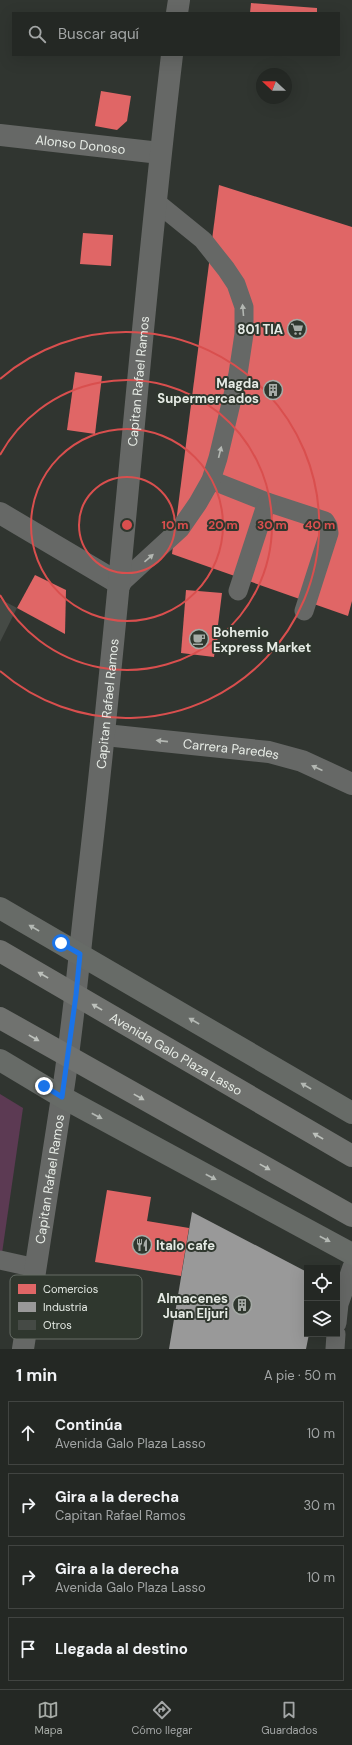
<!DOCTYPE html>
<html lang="es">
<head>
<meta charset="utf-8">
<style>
  :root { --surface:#242824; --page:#303431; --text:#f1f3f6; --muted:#a3a6a6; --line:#414441; --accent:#a6aba6 }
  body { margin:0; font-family:"DM Sans",sans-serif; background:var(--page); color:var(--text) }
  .controls { position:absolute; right:12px; bottom:12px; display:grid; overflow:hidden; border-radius:0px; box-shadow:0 4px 16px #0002 }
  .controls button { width:36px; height:36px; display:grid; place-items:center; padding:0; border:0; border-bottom:1px solid var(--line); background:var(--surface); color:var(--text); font:20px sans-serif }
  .compass { position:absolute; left:256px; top:68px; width:36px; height:36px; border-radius:50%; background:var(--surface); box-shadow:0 4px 16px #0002; rotate:292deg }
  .stop { position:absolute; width:12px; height:12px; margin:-9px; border:3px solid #1a73e8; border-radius:50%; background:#fff }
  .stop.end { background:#1a73e8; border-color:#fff; box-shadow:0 1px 4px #0008 }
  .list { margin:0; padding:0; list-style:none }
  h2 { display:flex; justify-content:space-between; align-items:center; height:52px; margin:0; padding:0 16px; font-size:17px }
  h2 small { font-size:13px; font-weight:400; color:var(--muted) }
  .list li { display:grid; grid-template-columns:26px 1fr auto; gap:12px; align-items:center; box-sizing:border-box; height:64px; margin:0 8px 8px; padding:0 8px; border:1px solid var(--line); border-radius:0px }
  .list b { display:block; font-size:15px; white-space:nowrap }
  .list p { margin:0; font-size:13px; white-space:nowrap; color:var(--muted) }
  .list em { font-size:13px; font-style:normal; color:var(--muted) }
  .icon { flex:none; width:22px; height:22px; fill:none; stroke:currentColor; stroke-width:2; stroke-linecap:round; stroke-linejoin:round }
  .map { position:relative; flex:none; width:352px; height:1349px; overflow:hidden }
  .search { position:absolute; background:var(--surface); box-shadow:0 4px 16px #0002; left:12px; right:12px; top:12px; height:44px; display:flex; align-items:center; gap:10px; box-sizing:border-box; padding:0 14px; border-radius:0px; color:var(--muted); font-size:15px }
  .sheet { height:340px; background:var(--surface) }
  nav { display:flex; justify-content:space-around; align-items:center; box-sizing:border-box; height:56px; border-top:1px solid var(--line); background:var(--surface); font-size:11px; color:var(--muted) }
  nav a { display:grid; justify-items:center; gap:2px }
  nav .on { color:var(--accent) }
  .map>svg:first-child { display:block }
  .green { fill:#5c3a53 }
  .shops { fill:#e06666 }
  .industry { fill:#999 }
  .building { fill:#454a45 }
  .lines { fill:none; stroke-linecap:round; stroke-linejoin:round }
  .service { stroke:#666866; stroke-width:19 }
  .minor { stroke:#666866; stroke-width:22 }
  .tertiary { stroke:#666866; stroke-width:22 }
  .secondary { stroke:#676b67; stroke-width:22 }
  .primary { stroke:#70726f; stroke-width:22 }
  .oneway { fill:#b3b7b2 }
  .oneway2 { fill:#b3b8b3 }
  .oneway3 { fill:#bdc1bc }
  .route { stroke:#1a73e8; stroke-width:5 }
  .ring { fill:none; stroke:#d94f4e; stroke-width:2 }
  .labels { text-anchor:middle; stroke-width:4; stroke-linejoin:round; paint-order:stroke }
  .street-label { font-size:13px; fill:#e6ebe5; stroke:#2f372e }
  .poi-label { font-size:13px; font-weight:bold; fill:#e6ebe5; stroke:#2f372e; text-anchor:end }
  .key { fill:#2f372e; stroke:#666d65; stroke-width:1 }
  .key-label { font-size:11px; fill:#e6ebe5 }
  .centre { fill:#d94f4e; stroke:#2f372e; stroke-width:2 }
  .ring-label { font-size:12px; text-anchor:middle; font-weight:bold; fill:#d94f4e; stroke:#2f372e; stroke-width:4; stroke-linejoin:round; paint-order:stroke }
</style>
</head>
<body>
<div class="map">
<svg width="352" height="1349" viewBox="0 0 352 1349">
  <rect width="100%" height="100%" fill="#303530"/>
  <polygon class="green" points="0,1094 23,1108 0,1267"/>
  <g class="shops">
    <polygon points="251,3 317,8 317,13 250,13"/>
    <polygon points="101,91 131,96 127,121 117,130 95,126"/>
    <polygon points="219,185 352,227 352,601 348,616 172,554"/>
    <polygon points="83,233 113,235 111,266 80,264"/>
    <polygon points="75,372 102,376 95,434 67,430"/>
    <polygon points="35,575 66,590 65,634 17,608"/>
    <polygon points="186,590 222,593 214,657 181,653"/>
    <polygon points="107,1190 151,1197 147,1221 189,1228 181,1276 95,1262"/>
  </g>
  <polygon class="industry" points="192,1212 307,1272 307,1334 309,1334 306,1349 169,1349"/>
  <polygon class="building" points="0,599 17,608 0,642"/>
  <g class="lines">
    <g class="service">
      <polyline points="211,480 267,502 325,521 328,526 329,533 304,611"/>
      <polyline points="120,584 180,529 198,503 211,480 218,458 238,374 244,334 244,307 236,284 226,269 203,240 155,201"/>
      <polyline points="238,591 267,502"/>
      <polyline points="0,1260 36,1268"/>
      <polyline points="337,1323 339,1304 352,1267"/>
      <polyline points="335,1349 336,1334"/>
    </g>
    <g class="minor">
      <path id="s1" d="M0 135 160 153"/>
      <polyline points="0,513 120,584"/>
      <path id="s2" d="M105 735 269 752 302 761 352 784"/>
      <path id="s3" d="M23 1349 62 1097"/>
    </g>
    <g class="tertiary">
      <polyline points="177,13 179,0"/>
      <path id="s4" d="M62 1097C73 1028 79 958 87 888 120 611 139 332 172 55"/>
    </g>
    <g class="secondary">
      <polyline points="0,908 352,1113"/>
      <polyline points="0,1060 62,1097 352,1254"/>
    </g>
    <g class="primary">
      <path id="s5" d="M0 951 352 1156"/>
      <polyline points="0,1018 352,1216"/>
    </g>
  </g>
  <defs><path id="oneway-solid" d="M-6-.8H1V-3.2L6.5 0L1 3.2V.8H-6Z"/></defs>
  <g class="oneway">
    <use href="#oneway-solid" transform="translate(243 310) rotate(-95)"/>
    <use href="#oneway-solid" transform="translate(220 452) rotate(-76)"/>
    <use href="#oneway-solid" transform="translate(149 558) rotate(-41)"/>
    <use href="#oneway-solid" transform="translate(162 741) rotate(-174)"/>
    <use href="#oneway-solid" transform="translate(317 768) rotate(-156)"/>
  </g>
  <g class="oneway2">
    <use href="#oneway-solid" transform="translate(34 928) rotate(-150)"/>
    <use href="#oneway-solid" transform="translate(194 1021) rotate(-150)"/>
    <use href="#oneway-solid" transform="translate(306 1086) rotate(-150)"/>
    <use href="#oneway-solid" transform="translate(97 1116) rotate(28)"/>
    <use href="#oneway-solid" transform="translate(211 1177) rotate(28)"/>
    <use href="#oneway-solid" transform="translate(325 1239) rotate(28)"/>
  </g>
  <g class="oneway3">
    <use href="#oneway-solid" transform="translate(43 975) rotate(-150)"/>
    <use href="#oneway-solid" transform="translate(97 1007) rotate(-150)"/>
    <use href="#oneway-solid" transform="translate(34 1038) rotate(30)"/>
    <use href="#oneway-solid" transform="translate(139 1097) rotate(29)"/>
    <use href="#oneway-solid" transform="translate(318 1136) rotate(-150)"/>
    <use href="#oneway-solid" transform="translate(265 1167) rotate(29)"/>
  </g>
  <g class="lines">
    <polyline class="route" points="44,1086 62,1097 76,995 80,954 61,943"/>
  </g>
  <g class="ring">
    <circle cx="127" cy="525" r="48"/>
    <circle cx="127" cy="525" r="96"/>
    <path d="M0 455A145 145 0 1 1 0 595"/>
    <path d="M0 379A193 193 0 1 1 0 671"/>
  </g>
  <defs>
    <g id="supermarket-ring" transform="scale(1)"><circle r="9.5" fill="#2f372e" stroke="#a6aba6" stroke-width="1.5"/><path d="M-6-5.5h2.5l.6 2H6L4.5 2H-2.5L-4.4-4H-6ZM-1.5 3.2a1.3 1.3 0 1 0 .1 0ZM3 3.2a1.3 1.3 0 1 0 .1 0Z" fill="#a6aba6"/></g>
    <g id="building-ring" transform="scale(1)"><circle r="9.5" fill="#2f372e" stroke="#a6aba6" stroke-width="1.5"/><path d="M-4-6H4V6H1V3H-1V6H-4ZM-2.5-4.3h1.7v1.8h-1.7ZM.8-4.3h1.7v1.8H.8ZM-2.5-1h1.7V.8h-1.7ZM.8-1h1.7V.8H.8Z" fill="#a6aba6"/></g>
    <g id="cafe-ring" transform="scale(1)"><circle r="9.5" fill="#2f372e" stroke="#a6aba6" stroke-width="1.5"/><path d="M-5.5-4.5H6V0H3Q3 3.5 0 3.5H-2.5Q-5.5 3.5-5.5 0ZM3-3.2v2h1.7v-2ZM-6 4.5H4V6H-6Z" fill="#a6aba6"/></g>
    <g id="restaurant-ring" transform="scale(1)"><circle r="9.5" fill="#2f372e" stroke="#a6aba6" stroke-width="1.5"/><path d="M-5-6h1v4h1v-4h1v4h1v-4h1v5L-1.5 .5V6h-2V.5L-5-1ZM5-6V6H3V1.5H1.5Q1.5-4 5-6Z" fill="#a6aba6"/></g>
  </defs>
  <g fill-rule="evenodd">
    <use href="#supermarket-ring" x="297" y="329"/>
    <use href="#building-ring" x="273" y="390"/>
    <use href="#cafe-ring" x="199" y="639"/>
    <use href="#restaurant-ring" x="142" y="1245"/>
    <use href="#building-ring" x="242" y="1305"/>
  </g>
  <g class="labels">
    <g class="street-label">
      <text dy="5" stroke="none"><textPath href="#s1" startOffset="81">Alonso Donoso</textPath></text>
      <text dy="5" stroke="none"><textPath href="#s4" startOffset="720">Capitan Rafael Ramos</textPath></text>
      <text dy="5" stroke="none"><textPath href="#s4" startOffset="396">Capitan Rafael Ramos</textPath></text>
      <text dy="5" stroke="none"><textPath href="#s2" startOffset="127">Carrera Paredes</textPath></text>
      <text dy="5" stroke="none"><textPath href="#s5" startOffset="204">Avenida Galo Plaza Lasso</textPath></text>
      <text dy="5" stroke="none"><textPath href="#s3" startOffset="172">Capitan Rafael Ramos</textPath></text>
    </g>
    <g class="poi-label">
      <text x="283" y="334">801 TIA</text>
      <text x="259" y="388">Magda<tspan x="259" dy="15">Supermercados</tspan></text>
      <text x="213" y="637" text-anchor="start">Bohemio<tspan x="213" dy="15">Express Market</tspan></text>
      <text x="156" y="1250" text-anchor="start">Italo cafe</text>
      <text x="228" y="1303">Almacenes<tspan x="228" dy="15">Juan Eljuri</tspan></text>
    </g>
  </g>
  <rect x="10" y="1275" width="132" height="64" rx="6" class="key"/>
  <rect x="18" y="1284" width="18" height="10" fill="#e06666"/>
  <rect x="18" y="1302" width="18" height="10" fill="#999"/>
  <rect x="18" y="1320" width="18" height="10" fill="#454a45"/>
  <g class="key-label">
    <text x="43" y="1293">Comercios</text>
    <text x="43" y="1311">Industria</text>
    <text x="43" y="1329">Otros</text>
  </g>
  <circle cx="127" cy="525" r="6" class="centre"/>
  <g class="ring-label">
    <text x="175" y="529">10 m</text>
    <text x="223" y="529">20 m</text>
    <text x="272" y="529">30 m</text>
    <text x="320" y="529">40 m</text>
  </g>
</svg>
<div class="controls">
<button><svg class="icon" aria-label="locate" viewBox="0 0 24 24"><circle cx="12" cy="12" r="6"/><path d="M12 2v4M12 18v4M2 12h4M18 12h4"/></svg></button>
<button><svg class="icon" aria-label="layers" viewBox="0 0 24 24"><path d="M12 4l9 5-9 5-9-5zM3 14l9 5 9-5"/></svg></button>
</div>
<svg class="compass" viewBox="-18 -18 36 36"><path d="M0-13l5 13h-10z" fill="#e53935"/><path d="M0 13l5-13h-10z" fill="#a3a6a6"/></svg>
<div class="stop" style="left:61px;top:943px"></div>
<div class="stop end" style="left:44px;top:1086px"></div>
<div class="search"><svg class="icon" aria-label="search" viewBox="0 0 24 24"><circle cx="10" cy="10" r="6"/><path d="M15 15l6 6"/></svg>Buscar aquí</div>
</div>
<section class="sheet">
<h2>1 min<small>A pie · 50 m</small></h2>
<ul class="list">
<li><svg class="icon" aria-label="ahead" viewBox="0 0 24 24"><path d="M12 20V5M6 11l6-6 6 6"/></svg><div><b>Continúa</b><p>Avenida Galo Plaza Lasso</p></div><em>10 m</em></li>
<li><svg class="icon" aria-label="right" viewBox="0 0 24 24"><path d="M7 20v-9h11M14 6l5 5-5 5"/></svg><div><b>Gira a la derecha</b><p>Capitan Rafael Ramos</p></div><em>30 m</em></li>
<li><svg class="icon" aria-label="right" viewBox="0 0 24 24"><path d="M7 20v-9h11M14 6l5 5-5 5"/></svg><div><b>Gira a la derecha</b><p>Avenida Galo Plaza Lasso</p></div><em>10 m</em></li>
<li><svg class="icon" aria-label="arrive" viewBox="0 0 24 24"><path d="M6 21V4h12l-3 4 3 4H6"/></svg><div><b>Llegada al destino</b></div></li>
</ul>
</section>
<nav>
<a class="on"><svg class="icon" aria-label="map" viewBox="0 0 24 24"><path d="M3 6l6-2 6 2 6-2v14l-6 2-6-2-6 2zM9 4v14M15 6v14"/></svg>Mapa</a>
<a><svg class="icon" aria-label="directions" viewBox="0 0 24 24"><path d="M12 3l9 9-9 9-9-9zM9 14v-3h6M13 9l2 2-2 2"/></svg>Cómo llegar</a>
<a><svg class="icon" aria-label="saved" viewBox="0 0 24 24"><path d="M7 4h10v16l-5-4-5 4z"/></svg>Guardados</a>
</nav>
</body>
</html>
